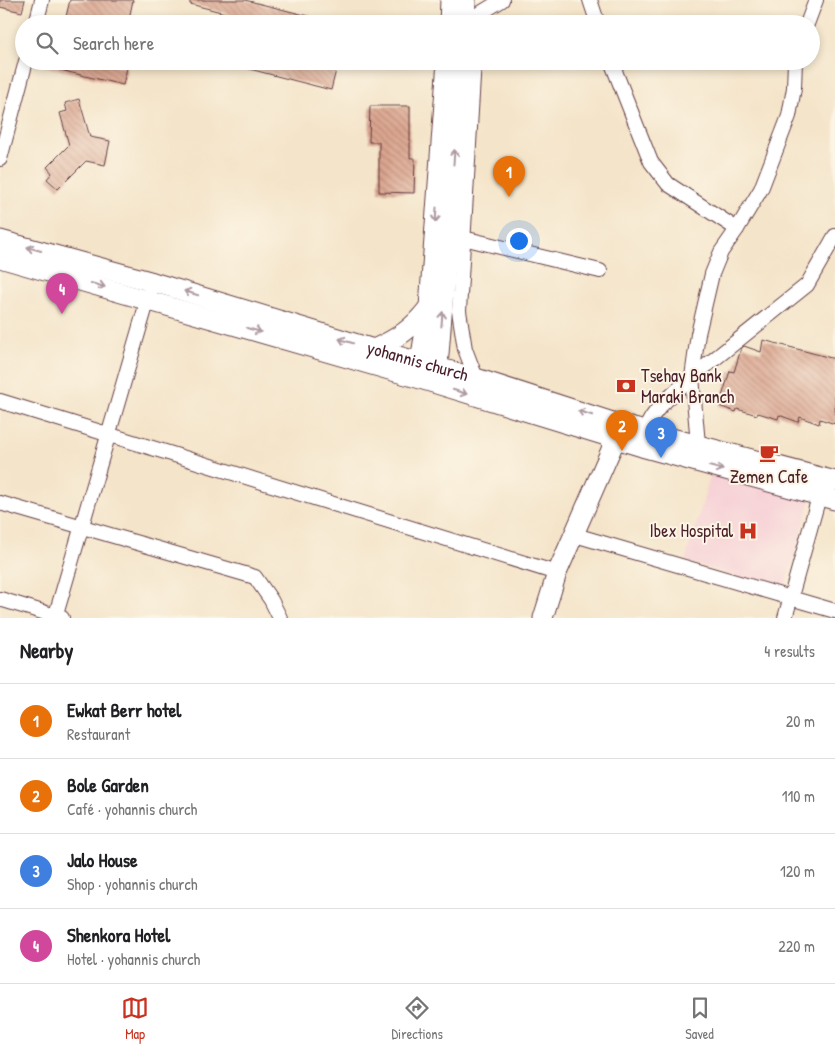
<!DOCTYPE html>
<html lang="en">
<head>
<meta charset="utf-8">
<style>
  :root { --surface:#fff; --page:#f6f6f6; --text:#202124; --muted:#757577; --line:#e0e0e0; --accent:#c8321e }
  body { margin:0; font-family:"Patrick Hand",sans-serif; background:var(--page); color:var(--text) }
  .you { position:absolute; left:518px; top:240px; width:18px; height:18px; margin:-12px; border:4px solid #fff; border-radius:50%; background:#1a73e8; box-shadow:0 0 0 8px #1a73e833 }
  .badge { display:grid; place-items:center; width:32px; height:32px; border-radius:50%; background:var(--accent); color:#fff; font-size:16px; font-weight:700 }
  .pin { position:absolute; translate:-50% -41px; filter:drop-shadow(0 1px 2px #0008) }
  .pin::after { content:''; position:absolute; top:26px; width:18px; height:15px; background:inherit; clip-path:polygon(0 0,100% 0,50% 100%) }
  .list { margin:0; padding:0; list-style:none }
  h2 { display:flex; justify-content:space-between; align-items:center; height:65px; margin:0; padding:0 20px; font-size:21px }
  h2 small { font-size:16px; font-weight:400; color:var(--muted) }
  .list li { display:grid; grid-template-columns:32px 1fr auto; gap:15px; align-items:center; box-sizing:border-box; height:75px; padding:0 20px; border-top:1px solid var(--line) }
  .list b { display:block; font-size:19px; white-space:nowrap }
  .list p { margin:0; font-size:16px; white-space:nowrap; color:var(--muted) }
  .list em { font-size:16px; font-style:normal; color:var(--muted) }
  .icon { flex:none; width:28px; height:28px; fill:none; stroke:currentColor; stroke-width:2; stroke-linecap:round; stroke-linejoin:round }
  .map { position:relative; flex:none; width:835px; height:618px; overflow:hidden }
  .search { position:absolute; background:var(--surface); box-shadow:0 2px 8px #0003; left:15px; right:15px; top:15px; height:55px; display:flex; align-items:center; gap:12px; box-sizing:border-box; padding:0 18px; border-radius:28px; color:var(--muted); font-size:19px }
  .sheet { height:365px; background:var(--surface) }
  nav { display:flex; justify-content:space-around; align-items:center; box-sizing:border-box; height:70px; border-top:1px solid var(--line); background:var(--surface); font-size:14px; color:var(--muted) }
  nav a { display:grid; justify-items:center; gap:2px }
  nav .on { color:var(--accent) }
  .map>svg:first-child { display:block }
  .built { fill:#f6cfd6 }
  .building { fill:url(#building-back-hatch) }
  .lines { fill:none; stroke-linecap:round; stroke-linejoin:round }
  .street-casing { stroke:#643d43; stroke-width:16 }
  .secondary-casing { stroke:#643d43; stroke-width:21 }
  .street { stroke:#fff; stroke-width:14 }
  .secondary { stroke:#fff; stroke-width:19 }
  .oneway { stroke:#ae9aa0 }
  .labels { text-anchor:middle; stroke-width:4; stroke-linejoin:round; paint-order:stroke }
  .street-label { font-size:18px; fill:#4a1f2b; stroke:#fcf5e5 }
  .poi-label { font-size:18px; fill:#4a1f2b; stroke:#fcf5e5; text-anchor:start }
</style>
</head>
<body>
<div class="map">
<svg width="835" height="618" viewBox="0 0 835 618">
  <defs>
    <pattern id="building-back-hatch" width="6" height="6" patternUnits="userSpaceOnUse" patternTransform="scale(1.25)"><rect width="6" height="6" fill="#dba690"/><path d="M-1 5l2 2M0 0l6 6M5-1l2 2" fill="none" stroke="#b48776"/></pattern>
  </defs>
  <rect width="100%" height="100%" fill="#fcf5e5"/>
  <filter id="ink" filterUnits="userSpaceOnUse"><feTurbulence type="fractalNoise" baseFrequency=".02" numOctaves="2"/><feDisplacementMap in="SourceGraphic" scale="10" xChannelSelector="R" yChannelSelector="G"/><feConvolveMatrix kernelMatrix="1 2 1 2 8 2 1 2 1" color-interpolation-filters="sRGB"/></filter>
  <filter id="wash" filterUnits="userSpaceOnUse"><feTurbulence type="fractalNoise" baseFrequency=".0096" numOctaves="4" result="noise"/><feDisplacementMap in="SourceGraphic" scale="20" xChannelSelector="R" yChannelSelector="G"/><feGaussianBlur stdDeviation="1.12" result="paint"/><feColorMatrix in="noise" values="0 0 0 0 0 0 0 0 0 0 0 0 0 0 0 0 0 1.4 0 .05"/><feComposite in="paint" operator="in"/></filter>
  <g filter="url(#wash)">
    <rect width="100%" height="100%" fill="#f4e4c9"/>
    <polygon class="built" points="712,471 811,500 784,591 685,561"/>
    <g id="blocks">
      <g class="building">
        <polygon points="0,0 25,0 22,12 0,7"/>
        <polygon points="70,0 133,0 128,24 76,24 65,21"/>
        <polygon points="190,0 245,0 324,20 324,24 268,24 190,4"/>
        <polygon points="44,61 98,61 127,68 123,85 43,66"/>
        <polygon points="234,61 298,61 336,70 331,90 234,65"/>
        <polygon points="79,99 90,137 110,141 105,165 86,161 58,189 47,179 52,173 47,167 69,145 60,113 67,111 65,103"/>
        <polygon points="370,106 410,106 410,158 415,158 414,193 379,192 379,142 369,142"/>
        <polygon points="763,340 835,359 835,424 820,419 819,424 800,417 798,422 779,415 778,419 758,413 757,415 737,409 736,412 719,406 730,371 734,372 741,349 744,346 761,352"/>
      </g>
    </g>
  </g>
  <g filter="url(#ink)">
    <use href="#blocks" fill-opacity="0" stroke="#643d43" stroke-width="1"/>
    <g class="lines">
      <g class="street-casing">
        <g id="street">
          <polyline points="590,0 598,24"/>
          <polyline points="36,24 42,0"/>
          <polyline points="463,24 502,0"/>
          <polyline points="807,24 816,0"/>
          <polyline points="474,61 459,311 465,349 476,378"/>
          <polyline points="611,61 651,162 668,184 737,229"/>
          <polyline points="0,159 26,61"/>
          <polyline points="463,238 600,271"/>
          <polyline points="692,377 698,334 712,274 721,252 737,229 761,189 789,116 794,88 795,61"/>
          <polyline points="692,377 807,285 835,236"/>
          <polyline points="0,401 557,573"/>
          <path d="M643 439C647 412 673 395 692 377L698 444 695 453"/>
          <polyline points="0,503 255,577 271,600 280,618"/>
          <polyline points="575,535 835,611"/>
          <polyline points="0,599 62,618"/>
          <polyline points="55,618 150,292"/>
          <polyline points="785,618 822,486"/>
        </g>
      </g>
      <g class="secondary-casing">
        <g id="secondary">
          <polyline points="449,24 450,0"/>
          <polyline points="465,24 466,0"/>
          <path id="s1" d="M0 240 153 282 374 349 476 378 622 425 835 481"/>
          <polyline points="0,258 417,378 642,447 835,500"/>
          <path d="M374 349C398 338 412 329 428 308"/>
          <polyline points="418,373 429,307 447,61"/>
          <polyline points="435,378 438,367 462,61"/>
          <polyline points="543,618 557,573 621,427"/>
        </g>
      </g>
      <use href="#street" class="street"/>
      <use href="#secondary" class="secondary"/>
    </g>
    <defs><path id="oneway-shaft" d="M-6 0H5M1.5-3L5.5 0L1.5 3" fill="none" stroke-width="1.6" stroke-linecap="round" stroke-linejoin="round" transform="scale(1.25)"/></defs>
    <g class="oneway">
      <use href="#oneway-shaft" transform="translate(454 157) rotate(-86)"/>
      <use href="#oneway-shaft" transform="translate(436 215) rotate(94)"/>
      <use href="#oneway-shaft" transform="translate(34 249) rotate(-165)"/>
      <use href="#oneway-shaft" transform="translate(98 285) rotate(16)"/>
      <use href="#oneway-shaft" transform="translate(191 293) rotate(-163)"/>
      <use href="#oneway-shaft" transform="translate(442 319) rotate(-85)"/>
      <use href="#oneway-shaft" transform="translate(254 330) rotate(16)"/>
      <use href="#oneway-shaft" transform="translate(346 341) rotate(-163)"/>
      <use href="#oneway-shaft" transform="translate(460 392) rotate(17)"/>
      <use href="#oneway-shaft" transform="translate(585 413) rotate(-162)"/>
      <use href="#oneway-shaft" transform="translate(716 468) rotate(15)"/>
    </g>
  </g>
  <defs>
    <g id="bank-bare" transform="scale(1.5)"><path d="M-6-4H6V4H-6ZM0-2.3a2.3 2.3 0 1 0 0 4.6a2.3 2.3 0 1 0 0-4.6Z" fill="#c8321e" stroke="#fcf5e5" stroke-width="2.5" paint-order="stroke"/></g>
    <g id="cafe-bare" transform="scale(1.5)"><path d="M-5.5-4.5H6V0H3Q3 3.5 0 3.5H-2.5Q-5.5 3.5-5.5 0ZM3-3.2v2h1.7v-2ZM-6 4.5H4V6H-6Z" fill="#c8321e" stroke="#fcf5e5" stroke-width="2.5" paint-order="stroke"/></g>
    <g id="hospital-bare" transform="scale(1.5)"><path d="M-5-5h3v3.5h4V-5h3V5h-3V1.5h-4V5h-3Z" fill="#c8321e" stroke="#fcf5e5" stroke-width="2.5" paint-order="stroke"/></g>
  </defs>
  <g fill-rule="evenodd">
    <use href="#bank-bare" x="626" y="386"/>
    <use href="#cafe-bare" x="769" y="453"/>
    <use href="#hospital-bare" x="748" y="531"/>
  </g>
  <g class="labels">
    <g class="street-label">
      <text dy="6" stroke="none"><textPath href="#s1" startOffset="435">yohannis church</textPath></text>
    </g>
    <g class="poi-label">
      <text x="641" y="382">Tsehay Bank<tspan x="641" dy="21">Maraki Branch</tspan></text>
      <text x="769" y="483" text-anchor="middle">Zemen Cafe</text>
      <text x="733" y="537" text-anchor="end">Ibex Hospital</text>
    </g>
  </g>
</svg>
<div class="you"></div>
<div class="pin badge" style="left:509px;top:197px;background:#e8710a">1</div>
<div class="pin badge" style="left:622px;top:451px;background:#e8710a">2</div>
<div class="pin badge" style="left:661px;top:458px;background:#3f7fe0">3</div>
<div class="pin badge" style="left:62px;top:314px;background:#d1479c">4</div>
<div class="search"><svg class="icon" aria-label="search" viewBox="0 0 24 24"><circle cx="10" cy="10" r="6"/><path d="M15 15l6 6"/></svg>Search here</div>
</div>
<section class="sheet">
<h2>Nearby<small>4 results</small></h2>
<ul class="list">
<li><span class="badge" style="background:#e8710a">1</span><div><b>Ewkat Berr hotel</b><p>Restaurant</p></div><em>20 m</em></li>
<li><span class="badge" style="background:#e8710a">2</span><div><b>Bole Garden</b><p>Café · yohannis church</p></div><em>110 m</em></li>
<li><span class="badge" style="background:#3f7fe0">3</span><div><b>Jalo House</b><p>Shop · yohannis church</p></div><em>120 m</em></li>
<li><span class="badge" style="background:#d1479c">4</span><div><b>Shenkora Hotel</b><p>Hotel · yohannis church</p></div><em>220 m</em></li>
</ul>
</section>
<nav>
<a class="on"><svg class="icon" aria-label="map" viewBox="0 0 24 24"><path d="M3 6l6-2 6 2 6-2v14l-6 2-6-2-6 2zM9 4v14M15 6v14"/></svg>Map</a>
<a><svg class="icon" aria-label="directions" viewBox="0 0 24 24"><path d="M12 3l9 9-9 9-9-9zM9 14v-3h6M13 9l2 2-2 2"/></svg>Directions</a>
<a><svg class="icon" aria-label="saved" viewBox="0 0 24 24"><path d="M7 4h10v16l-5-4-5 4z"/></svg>Saved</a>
</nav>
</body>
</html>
